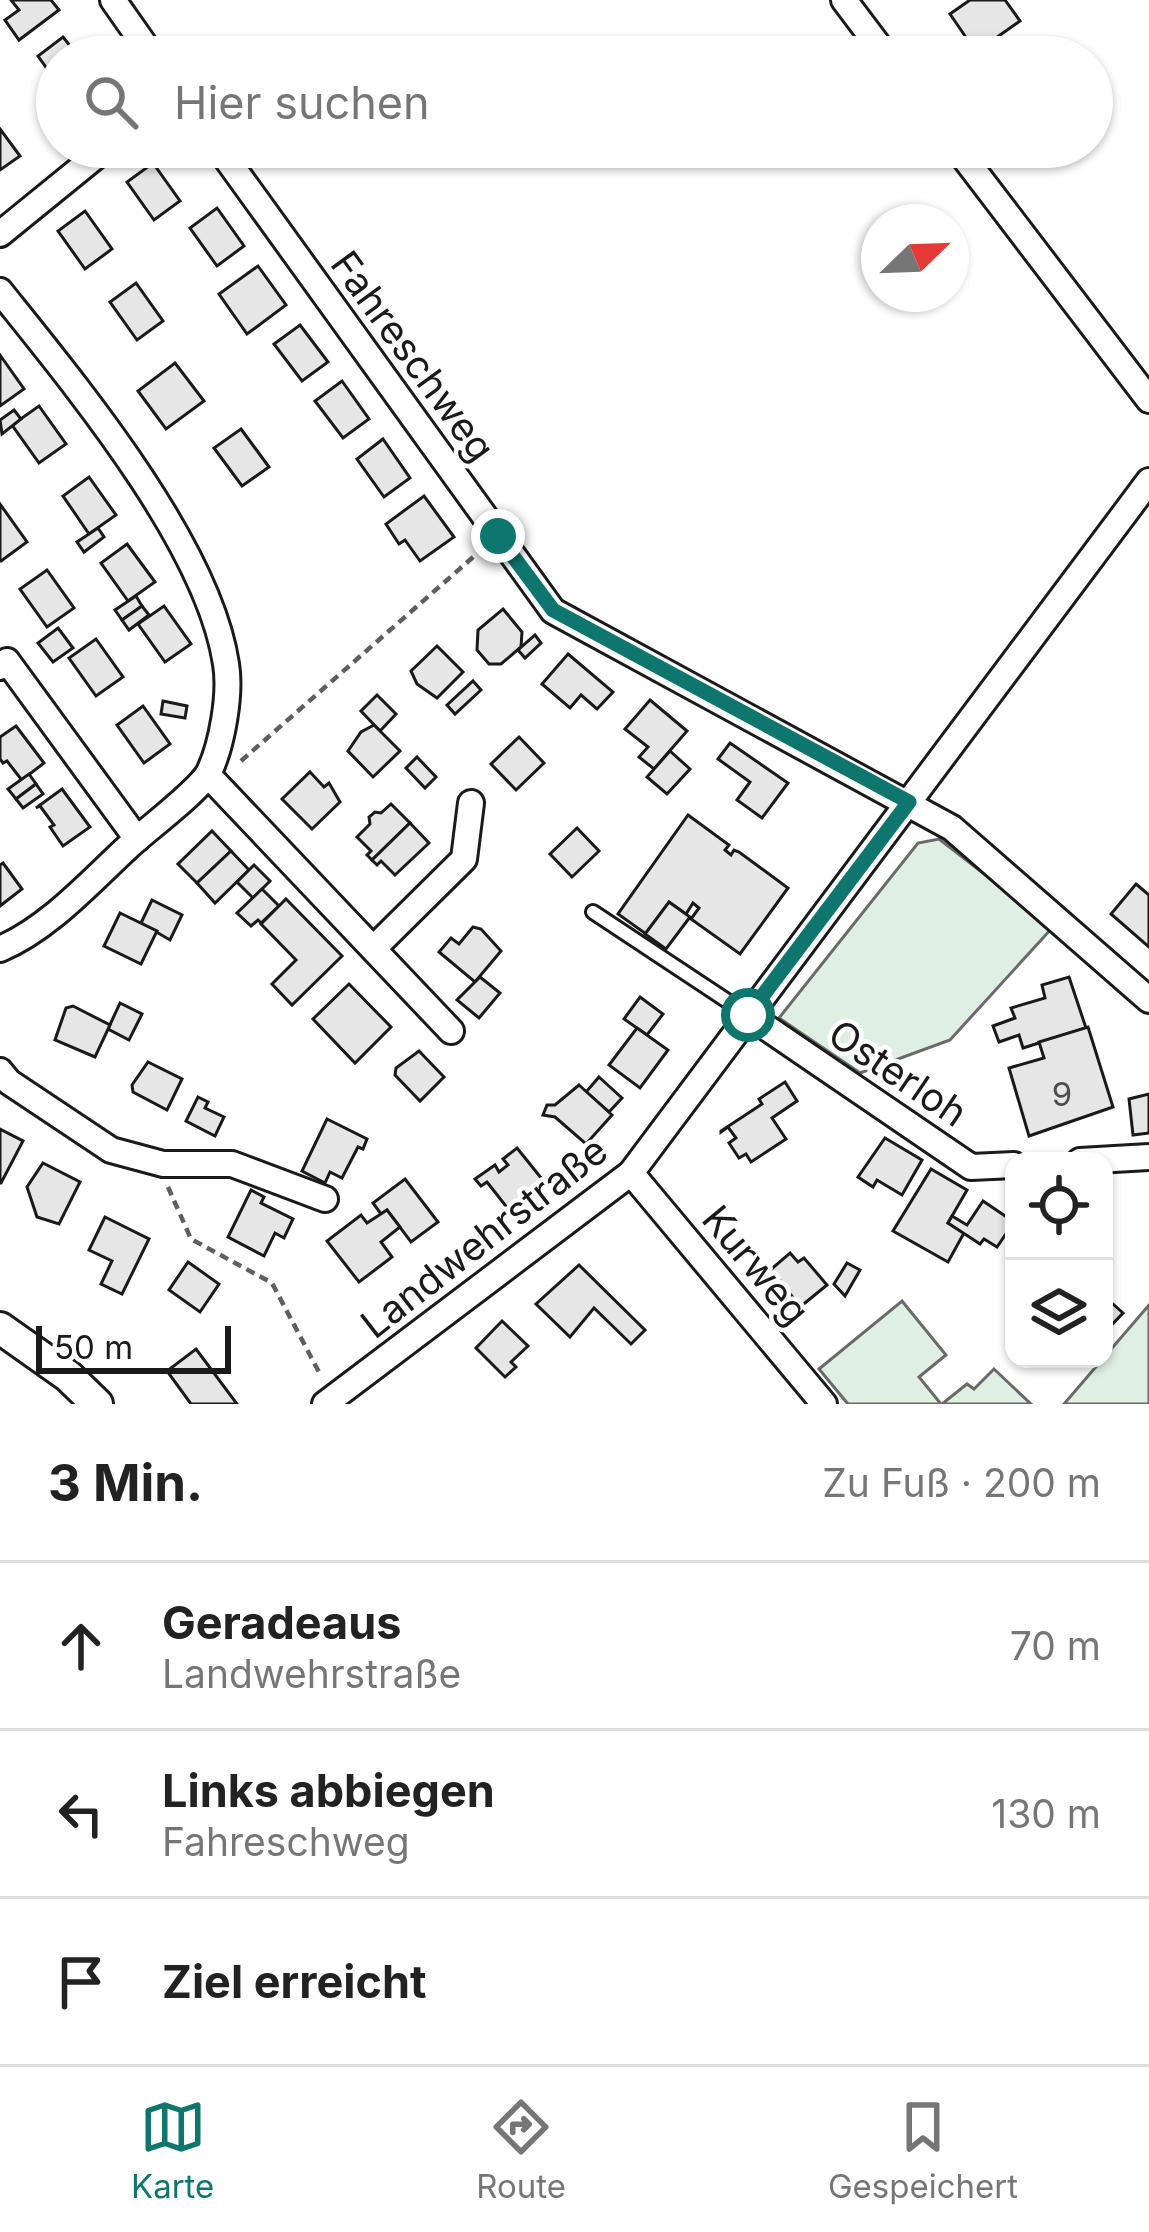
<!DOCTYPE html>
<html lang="de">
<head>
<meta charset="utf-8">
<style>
  :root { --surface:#fff; --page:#f2f2f2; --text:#222; --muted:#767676; --line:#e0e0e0; --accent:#0f766e }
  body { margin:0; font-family:Inter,sans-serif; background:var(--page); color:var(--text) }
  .controls { position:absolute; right:36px; bottom:36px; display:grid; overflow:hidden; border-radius:24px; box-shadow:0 3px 9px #0004 }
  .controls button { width:108px; height:108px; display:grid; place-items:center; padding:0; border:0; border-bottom:3px solid var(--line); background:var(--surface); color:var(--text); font:60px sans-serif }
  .compass { position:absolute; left:861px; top:204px; width:108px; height:108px; border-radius:50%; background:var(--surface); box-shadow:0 3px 9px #0004; rotate:67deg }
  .scale { position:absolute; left:36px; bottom:30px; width:195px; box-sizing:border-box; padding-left:12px; border:6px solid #1a1a1a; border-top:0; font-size:33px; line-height:42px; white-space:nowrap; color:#1a1a1a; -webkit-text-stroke:9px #fff; paint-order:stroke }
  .stop { position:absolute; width:36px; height:36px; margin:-27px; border:9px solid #0f766e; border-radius:50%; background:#fff }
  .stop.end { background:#0f766e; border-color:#fff; box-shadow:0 3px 12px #0008 }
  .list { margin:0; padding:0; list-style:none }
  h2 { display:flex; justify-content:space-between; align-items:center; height:156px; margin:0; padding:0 48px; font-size:51px }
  h2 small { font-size:39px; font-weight:400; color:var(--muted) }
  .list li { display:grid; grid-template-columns:78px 1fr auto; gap:36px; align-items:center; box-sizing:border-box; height:168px; padding:0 48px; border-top:3px solid var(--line) }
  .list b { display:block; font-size:45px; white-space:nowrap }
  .list p { margin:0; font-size:39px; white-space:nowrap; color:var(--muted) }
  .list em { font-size:39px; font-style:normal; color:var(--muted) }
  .icon { flex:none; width:66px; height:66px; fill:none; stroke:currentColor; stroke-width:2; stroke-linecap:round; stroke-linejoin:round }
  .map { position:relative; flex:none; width:1149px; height:1404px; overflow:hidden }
  .search { position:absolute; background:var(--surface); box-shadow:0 3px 9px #0004; left:36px; right:36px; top:36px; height:132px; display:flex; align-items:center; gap:30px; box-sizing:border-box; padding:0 42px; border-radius:66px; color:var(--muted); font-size:45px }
  .sheet { height:660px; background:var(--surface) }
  nav { display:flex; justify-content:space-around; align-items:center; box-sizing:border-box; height:168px; border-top:3px solid var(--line); background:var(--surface); font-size:33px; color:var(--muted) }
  nav a { display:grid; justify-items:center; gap:6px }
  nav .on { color:var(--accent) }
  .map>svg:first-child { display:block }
  .green { fill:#e0efe3; stroke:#6a6a6a; stroke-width:3 }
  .building { fill:#e6e6e6; stroke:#1a1a1a; stroke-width:3 }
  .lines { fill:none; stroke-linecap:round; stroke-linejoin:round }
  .service-casing { stroke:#1a1a1a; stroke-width:18 }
  .minor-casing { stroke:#1a1a1a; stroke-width:30 }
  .tertiary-casing { stroke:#1a1a1a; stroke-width:36 }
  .path { stroke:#5f5f5f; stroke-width:4.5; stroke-dasharray:9 6; stroke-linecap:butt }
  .service { stroke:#fff; stroke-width:12 }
  .minor { stroke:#fff; stroke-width:24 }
  .tertiary { stroke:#fff; stroke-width:30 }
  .route { stroke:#0f766e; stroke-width:15 }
  .labels { text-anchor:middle; stroke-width:9; stroke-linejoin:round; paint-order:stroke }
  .number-label { font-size:33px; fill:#4d4d4d }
  .street-label { font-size:39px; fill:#1a1a1a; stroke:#fff }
</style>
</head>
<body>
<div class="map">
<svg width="1149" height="1404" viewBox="0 0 1149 1404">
  <rect width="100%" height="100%" fill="#fff"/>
  <g class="green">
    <polygon points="939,839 1053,927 950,1040 860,1073 779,1018 918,843"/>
    <polygon points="902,1301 946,1355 919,1377 941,1404 848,1404 819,1369"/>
    <polygon points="1149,1305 1149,1404 1064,1404"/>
    <polygon points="994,1369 1031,1404 942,1404 967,1384 974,1389"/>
  </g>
  <g class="building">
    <polygon points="11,0 51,0 59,10 19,40 5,20 19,10"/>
    <polygon points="970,0 1005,0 1020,21 976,52 950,14"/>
    <polygon points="63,37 79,57 57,57 55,109 41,90 55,80 38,56"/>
    <polygon points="0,129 20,156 0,170"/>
    <polygon points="153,163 180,201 154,220 127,182"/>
    <polygon points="217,208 244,246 217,266 190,228"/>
    <polygon points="85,211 112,249 85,269 58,231"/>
    <polygon points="258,266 286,305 247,334 219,294"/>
    <polygon points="136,283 163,321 137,340 110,302"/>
    <polygon points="300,325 328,362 302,381 274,344"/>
    <polygon points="0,355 24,389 0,406"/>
    <polygon points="175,363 204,401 166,429 138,391"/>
    <polygon points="342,381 369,419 343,438 315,401"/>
    <polygon points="39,406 66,444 39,463 12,425"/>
    <polygon points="14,410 21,419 2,434 0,420"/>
    <polygon points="241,429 269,467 242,486 214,448"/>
    <polygon points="383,439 410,478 384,497 357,459"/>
    <polygon points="89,477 116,515 89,534 63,496"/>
    <polygon points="424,496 454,537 420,561 405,540 399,544 386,524"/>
    <polygon points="0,504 27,542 1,561 0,560"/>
    <polygon points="98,528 104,537 84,552 77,542"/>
    <polygon points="127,544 155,582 128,601 101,563"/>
    <polygon points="47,570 74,608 47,627 20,589"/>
    <polygon points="136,596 142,606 122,620 115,610"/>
    <polygon points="142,606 149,615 129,630 122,620"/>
    <polygon points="164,606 191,644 165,662 138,624"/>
    <polygon points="503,609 522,632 521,647 501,664 489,664 477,650 478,630"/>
    <polygon points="58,628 73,648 53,662 38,643"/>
    <polygon points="535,635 541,643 525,658 518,650"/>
    <polygon points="96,639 123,677 96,696 69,658"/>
    <polygon points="437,646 463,672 437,698 417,684 411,671"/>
    <polygon points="568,654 613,692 597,709 581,695 570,708 542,684"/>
    <polygon points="473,681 481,690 455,714 447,705"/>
    <polygon points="377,695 396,714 380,731 361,711"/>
    <polygon points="650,700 687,731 654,769 639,757 648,747 625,729"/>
    <polygon points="163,701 187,706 185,718 161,714"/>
    <polygon points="143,706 170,744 144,763 117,725"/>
    <polygon points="374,725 400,751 373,777 348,751 361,732"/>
    <polygon points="16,726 44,763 18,783 21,779 7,761 3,763 0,759 0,737"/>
    <polygon points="519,737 544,763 516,790 491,764"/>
    <polygon points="730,743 788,783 762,818 737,800 750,782 718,759"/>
    <polygon points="670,751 690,769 667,794 647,777"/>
    <polygon points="417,757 436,777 425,788 406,768"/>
    <polygon points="310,772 324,787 329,783 340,802 312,829 282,799"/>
    <polygon points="29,774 36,784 16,799 8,789"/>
    <polygon points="36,784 43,794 23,808 16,799"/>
    <polygon points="62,789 90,827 63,846 50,827 54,825 40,806 36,808"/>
    <polygon points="391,804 410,823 372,860 367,855 371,851 357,837 370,824 369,817 375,812 381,813"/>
    <polygon points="688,815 729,845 725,850 731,855 734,850 739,852 788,888 740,954 691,919 699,908 693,903 686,914 669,902 646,934 618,914"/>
    <polygon points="410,823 429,843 395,875 381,861 377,865 372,860"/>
    <polygon points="577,828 599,851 572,877 550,854"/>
    <polygon points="212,831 231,851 197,883 178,864"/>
    <polygon points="231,851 249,870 215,903 197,883"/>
    <polygon points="3,863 22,889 0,906 0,865"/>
    <polygon points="254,865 270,881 253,898 237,882"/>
    <polygon points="1136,884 1149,895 1149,947 1111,914"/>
    <polygon points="262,889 279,906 261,923 258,920 251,926 237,913"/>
    <polygon points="286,899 342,956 292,1005 272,984 296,960 261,924"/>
    <polygon points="152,900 182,915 170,940 141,923"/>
    <polygon points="669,902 690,917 666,949 645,934"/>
    <polygon points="120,913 157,931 141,964 104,946"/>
    <polygon points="473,927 481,929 501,951 475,982 439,952 451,938 459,944"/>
    <polygon points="480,977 500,993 479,1018 457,1000"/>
    <polygon points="1069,977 1086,1028 1023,1048 1019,1035 999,1042 993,1026 1015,1018 1011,1008 1045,998 1042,985"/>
    <polygon points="349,984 391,1027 355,1063 313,1019"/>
    <polygon points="640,997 663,1014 647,1035 624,1019"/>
    <polygon points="120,1003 142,1014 129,1040 108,1029"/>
    <polygon points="73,1006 110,1025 95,1057 55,1040 66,1008"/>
    <polygon points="1088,1027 1113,1107 1029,1136 1009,1068 1044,1058 1039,1042"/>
    <polygon points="637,1028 668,1050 640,1088 609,1065"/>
    <polygon points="419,1051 444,1077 420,1101 395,1075 396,1068"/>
    <polygon points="148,1062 182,1079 167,1110 133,1092 132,1085"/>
    <polygon points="599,1077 622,1098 609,1112 586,1092"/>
    <polygon points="785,1082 797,1101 772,1118 786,1139 751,1162 746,1154 739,1158 729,1143 736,1138 728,1127 721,1132 721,1131 762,1104 759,1099"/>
    <polygon points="579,1085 612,1115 586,1144 555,1117 543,1115 547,1105 555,1105"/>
    <polygon points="1149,1094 1149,1133 1133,1135 1129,1099"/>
    <polygon points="198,1097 208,1102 205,1108 224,1117 215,1136 186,1121"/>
    <polygon points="327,1119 367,1139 363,1149 358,1147 342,1178 330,1172 325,1183 302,1171"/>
    <polygon points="0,1129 23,1141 1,1183 0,1183"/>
    <polygon points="885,1138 922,1160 902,1195 877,1180 873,1187 858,1177"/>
    <polygon points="517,1148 546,1184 503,1216 509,1210 487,1182 481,1186 475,1179 495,1165 499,1172 508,1165 503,1159"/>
    <polygon points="43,1163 80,1182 59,1224 37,1217 27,1187"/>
    <polygon points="931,1169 967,1190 948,1223 964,1233 948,1262 893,1231"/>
    <polygon points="405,1179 438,1222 411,1242 387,1210 381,1214 373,1203"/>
    <polygon points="251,1190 264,1197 261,1203 293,1219 284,1238 275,1233 264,1256 228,1237"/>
    <polygon points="983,1201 1014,1222 997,1247 984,1239 980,1244 948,1223 952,1216 967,1225"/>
    <polygon points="387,1210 400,1227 381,1242 392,1257 359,1282 327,1241 361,1215 367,1223"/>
    <polygon points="105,1217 149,1239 122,1294 101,1284 112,1261 89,1250"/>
    <polygon points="790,1253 798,1262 804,1258 827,1285 800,1307 779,1279 776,1282 768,1272"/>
    <polygon points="188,1262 219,1284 200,1312 169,1290"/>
    <polygon points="847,1263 860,1270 845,1296 834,1284"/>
    <polygon points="579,1265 645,1330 631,1344 594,1308 570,1337 536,1304"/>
    <polygon points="1104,1296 1123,1313 1104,1333"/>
    <polygon points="502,1321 528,1346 511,1362 516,1367 505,1377 476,1348"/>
    <polygon points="196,1349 237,1404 191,1404 167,1371"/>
  </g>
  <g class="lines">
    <g class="service-casing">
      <polyline id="service" points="593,912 747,1014"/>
    </g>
    <g class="minor-casing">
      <g id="minor">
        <polyline points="113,0 153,57"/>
        <polyline points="844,0 887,57"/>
        <polyline points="218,147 553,611 952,828 1149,1000"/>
        <polyline points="956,147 1149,400"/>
        <polyline points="0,234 107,147"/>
        <path d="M0 291C76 386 208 544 226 664 231 694 222 745 209 772 199 791 146 830 128 847 89 883 49 928 0 949"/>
        <polyline points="0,667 7,661 137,839"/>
        <polyline points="208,775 451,1031"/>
        <polyline points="374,948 464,859 471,803"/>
        <polyline points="748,1015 971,1167 1014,1165"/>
        <polyline points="0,1071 9,1082 111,1150 163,1164 232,1164 325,1199"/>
        <polyline points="1080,1161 1149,1157"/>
        <polyline points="631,1173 824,1404"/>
        <polyline points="325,1404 631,1173 1149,481"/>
      </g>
    </g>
    <g class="tertiary-casing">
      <polyline id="tertiary" points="0,1328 68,1376 97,1404"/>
    </g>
    <g class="path">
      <polyline points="241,761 480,551"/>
      <polyline points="168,1187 191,1239 272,1283 320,1374"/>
    </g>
    <use href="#service" class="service"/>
    <use href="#minor" class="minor"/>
    <use href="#tertiary" class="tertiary"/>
  </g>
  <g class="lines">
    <polyline class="route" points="498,536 553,610 909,802 748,1015"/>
  </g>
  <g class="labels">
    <g class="number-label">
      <text x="1062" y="1106">9</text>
    </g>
    <g class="street-label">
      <text transform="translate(413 356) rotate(54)" y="14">Fahreschweg</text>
      <text transform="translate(898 1073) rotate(34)" y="14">Osterloh</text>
      <text transform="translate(484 1237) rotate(-38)" y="14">Landwehrstraße</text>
      <text transform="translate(756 1265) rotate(50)" y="14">Kurweg</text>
    </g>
  </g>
</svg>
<div class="controls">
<button><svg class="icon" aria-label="locate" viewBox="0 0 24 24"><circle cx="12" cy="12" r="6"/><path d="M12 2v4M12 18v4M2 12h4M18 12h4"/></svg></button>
<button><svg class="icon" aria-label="layers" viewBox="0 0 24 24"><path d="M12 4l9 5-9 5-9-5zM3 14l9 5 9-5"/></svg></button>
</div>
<svg class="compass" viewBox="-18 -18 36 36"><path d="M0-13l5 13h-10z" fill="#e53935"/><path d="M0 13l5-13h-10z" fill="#767676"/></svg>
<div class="scale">50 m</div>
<div class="stop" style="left:748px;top:1015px"></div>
<div class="stop end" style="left:498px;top:536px"></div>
<div class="search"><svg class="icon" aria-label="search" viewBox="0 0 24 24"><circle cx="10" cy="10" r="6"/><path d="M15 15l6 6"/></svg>Hier suchen</div>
</div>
<section class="sheet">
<h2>3 Min.<small>Zu Fuß · 200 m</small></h2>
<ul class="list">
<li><svg class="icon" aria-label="ahead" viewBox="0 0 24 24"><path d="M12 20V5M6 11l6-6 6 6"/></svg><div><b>Geradeaus</b><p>Landwehrstraße</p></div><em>70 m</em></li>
<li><svg class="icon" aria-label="left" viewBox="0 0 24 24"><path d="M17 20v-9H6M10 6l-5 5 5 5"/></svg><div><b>Links abbiegen</b><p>Fahreschweg</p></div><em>130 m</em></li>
<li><svg class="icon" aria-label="arrive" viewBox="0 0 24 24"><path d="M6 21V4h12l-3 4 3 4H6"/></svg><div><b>Ziel erreicht</b></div></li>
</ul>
</section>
<nav>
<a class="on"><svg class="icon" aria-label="map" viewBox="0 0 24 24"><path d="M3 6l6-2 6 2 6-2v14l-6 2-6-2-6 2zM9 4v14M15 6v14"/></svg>Karte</a>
<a><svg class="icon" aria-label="directions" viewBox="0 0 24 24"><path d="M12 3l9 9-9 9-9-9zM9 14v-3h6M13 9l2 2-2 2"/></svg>Route</a>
<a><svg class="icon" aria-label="saved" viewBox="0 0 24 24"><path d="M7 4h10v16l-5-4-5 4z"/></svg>Gespeichert</a>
</nav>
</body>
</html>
